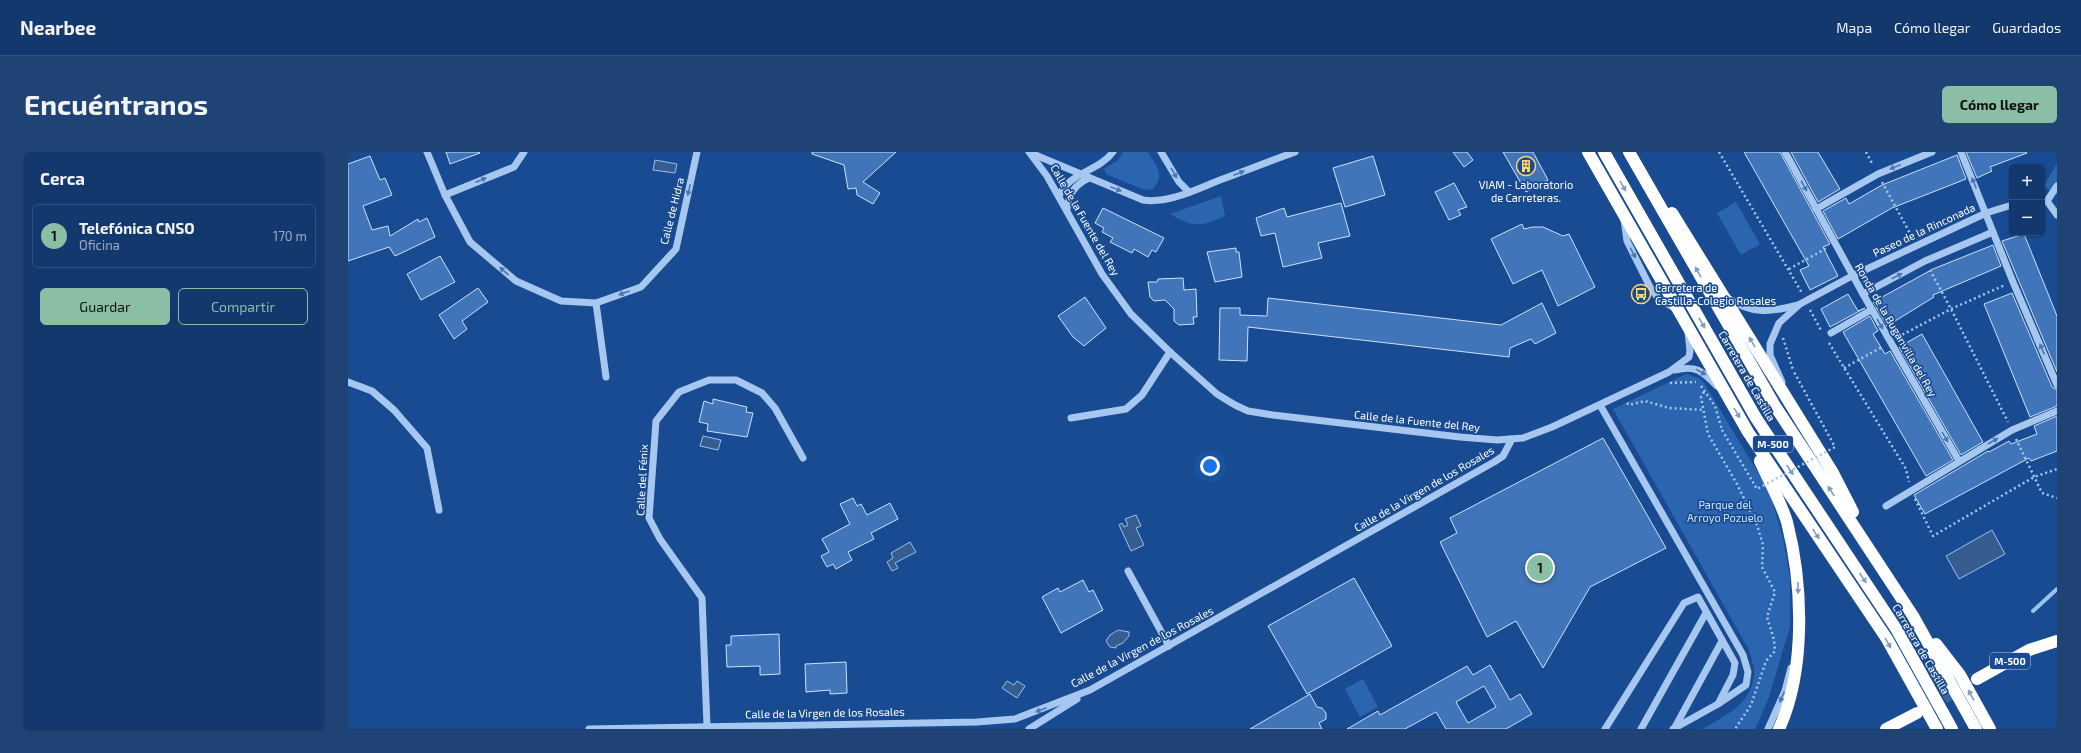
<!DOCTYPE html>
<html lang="es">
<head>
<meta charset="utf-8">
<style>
  :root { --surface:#12386d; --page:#1f4375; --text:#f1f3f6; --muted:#9cacc2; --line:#315280; --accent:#8abfa5 }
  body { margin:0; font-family:"Exo 2",sans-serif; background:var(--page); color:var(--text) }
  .controls { position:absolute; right:12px; top:12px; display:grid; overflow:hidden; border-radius:6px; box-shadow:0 1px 3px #0004 }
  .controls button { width:36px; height:36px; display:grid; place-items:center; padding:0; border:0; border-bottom:1px solid var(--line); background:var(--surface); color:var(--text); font:20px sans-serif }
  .you { position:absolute; left:862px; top:314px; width:14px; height:14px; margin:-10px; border:3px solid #fff; border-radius:50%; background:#1a73e8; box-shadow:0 0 0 6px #1a73e833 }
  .badge { display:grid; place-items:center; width:26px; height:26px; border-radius:50%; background:var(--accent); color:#111; font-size:13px; font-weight:700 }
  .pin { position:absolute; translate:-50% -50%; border:2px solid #fff; box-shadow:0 1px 4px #0006 }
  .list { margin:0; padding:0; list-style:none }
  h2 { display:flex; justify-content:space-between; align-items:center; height:52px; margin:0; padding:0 16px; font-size:17px }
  h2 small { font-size:13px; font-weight:400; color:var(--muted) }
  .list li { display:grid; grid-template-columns:26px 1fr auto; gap:12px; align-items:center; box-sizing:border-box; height:64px; margin:0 8px 8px; padding:0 8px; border:1px solid var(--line); border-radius:6px }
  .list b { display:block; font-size:15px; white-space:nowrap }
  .list p { margin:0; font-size:13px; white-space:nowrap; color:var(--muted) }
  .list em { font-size:13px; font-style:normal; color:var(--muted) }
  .actions { display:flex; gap:8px; padding:12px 16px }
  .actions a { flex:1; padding:9px 0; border:1px solid var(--accent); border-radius:6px; text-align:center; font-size:14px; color:var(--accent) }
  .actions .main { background:var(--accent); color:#111 }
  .map { position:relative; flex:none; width:1709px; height:577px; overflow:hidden; border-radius:6px }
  header { display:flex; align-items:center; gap:24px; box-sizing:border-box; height:56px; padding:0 20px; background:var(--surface); border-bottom:1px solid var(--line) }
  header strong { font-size:19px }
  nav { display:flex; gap:22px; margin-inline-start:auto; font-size:14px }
  .intro { display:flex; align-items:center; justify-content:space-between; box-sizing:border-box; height:96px; padding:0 24px }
  h1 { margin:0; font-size:28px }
  .button { padding:10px 18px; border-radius:6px; background:var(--accent); color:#111; font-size:14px; font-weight:700 }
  main { display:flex; gap:24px; padding:0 24px }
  aside { flex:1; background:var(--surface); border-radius:6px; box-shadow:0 1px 3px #0004 }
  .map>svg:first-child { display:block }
  .green { fill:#2b65af }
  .water { fill:#375c8f; stroke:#99c1f2 }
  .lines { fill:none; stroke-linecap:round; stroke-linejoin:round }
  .stream { stroke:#99c1f2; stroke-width:4 }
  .building { fill:#4175b9; stroke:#cde1fb; fill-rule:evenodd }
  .highway-tunnel { stroke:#3b66a2; stroke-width:12; stroke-dasharray:12 6; stroke-linecap:butt }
  .path { stroke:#a6c7ef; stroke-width:2.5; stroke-dasharray:2 3; stroke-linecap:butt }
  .minor { stroke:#a6c7ef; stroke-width:7 }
  .highway { stroke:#fff; stroke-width:12 }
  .path-bridge { stroke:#a6c7ef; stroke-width:2.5; stroke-dasharray:2 3; stroke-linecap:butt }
  .oneway { fill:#4a76b2 }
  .oneway2 { fill:#809cc2 }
  .labels { text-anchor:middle; stroke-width:3.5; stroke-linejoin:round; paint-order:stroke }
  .shield { fill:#184b91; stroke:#bac9de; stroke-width:1 }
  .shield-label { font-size:10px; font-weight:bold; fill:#fff }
  .poi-label { font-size:11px; fill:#fff; stroke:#184b91 }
  .street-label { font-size:11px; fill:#fff; stroke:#184b91 }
  .park-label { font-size:11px; fill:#cde1fb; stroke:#184b91 }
</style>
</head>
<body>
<header>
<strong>Nearbee</strong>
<nav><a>Mapa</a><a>Cómo llegar</a><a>Guardados</a></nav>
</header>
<div class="intro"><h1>Encuéntranos</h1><a class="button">Cómo llegar</a></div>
<main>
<aside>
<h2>Cerca<small></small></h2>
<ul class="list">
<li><span class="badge">1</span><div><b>Telefónica CNSO</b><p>Oficina</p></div><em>170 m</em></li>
</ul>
<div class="actions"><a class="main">Guardar</a><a>Compartir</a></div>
</aside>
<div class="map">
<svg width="1709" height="577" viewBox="0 0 1709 577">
  <rect width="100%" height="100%" fill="#184b91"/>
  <g class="green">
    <path d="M775 0H800C808 14 818 22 805 37L796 38 758 22 756 17 770 8Z"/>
    <polygon points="1709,11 1709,43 1696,34"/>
    <path d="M873 44 877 64C853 75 846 76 822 62Z"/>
    <polygon points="1388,50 1412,92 1393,103 1369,61"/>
    <path d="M1338 222 1351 226 1356 231 1421 339 1435 386 1442 426V475L1420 548 1407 577H1354C1377 564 1403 553 1406 523 1407 516 1403 506 1401 498L1265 257Z"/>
    <polygon points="1015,527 1030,555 1012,565 997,537"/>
  </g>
  <g class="water">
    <polygon points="307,8 329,12 327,21 305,18"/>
    <polygon points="355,284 373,288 370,298 352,294"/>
    <polygon points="788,363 793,374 788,376 796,393 783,399 771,373 774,371 776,375 780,373 777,367"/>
    <polygon points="1644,378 1657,402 1611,427 1598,404"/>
    <polygon points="562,390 568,400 547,411 550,416 544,419 539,410 545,406 543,401"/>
    <polygon points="770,478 781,480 781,484 775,491 768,494 768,496 762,495 758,489 762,483"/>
    <polygon points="659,529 666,533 669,529 677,534 669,546 654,536"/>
  </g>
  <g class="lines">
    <polyline class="stream" points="1685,459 1709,437"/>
  </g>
  <g class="building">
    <polygon points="98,0 131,0 132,1 102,12"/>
    <polygon points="464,0 548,0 515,30 532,41 525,52 509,43 508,36 500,37 496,13 464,2"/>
    <polygon points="1105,0 1119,0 1125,8 1116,15"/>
    <polygon points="1155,0 1185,0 1200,28 1178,40"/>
    <polygon points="1396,0 1432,0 1482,92 1475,95 1490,124 1462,138 1452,118 1461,114"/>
    <polygon points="1443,0 1470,0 1492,37 1470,50"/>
    <polygon points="1618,0 1678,0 1679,1 1642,15 1644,19 1629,26"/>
    <polygon points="1609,3 1618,27 1544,56 1490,87 1475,59 1498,46 1501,52 1534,33"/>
    <polygon points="22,4 32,28 37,26 44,43 15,54 24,78 40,74 42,84 70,67 71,70 79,66 87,85 47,104 41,95 0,109 0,12"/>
    <polygon points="1025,4 1037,43 997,55 985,16"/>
    <polygon points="1106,31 1119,55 1110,58 1113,63 1101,68 1087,40"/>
    <polygon points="993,51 1002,84 970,91 974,106 935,115 927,81 913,84 908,66 936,56 939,65"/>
    <polygon points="755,56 816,86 808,100 804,98 800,105 786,97 784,101 762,90 765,86 754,80 756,76 747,71"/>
    <polygon points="1174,72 1176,77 1185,75 1195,75 1215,84 1221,82 1247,135 1210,154 1194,118 1165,132 1143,87"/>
    <polygon points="1676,82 1709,164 1709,220 1654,89"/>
    <polygon points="1645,93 1653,114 1585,143 1586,145 1539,174 1525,150 1585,117"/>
    <polygon points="888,96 888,100 891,100 894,125 867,130 859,100"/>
    <polygon points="92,104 107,130 73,148 59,122"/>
    <polygon points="835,126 836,138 848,137 849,165 845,165 846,172 831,173 826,169 826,157 817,148 806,149 802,145 800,130 809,130 810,127"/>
    <polygon points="130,136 140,150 114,169 119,177 106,187 91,163"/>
    <polygon points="1664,141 1704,235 1709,238 1709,254 1682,265 1636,152"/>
    <polygon points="1500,142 1510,159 1517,156 1482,175 1473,157"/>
    <polygon points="737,145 758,176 736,194 725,185 710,164"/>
    <polygon points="920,146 1153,173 1194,151 1208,181 1187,192 1183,187 1162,196 1161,205 900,175 899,209 871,208 872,156 892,156 892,163 919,164"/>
    <polygon points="1522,164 1530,179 1525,182 1537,202 1542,199 1605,308 1578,324 1495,180"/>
    <polygon points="1574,182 1635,290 1613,303 1551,195"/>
    <polygon points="365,247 399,255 398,260 405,261 399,285 359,279 360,272 351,270 356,249 365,252"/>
    <polygon points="1709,264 1709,299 1683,309 1681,306 1577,362 1566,343 1640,299 1641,300 1661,289 1663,292 1689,282 1686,274"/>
    <polygon points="1255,286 1318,396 1242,435 1195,516 1168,469 1139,485 1092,390 1109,381 1102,366"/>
    <polygon points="505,346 509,354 513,352 519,363 542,351 550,367 523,381 526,387 500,400 504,408 488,417 485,412 479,415 473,404 481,400 474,387 502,372 492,352"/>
    <polygon points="1006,426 1044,494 959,542 920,474"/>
    <polygon points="735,428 741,440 745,438 755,458 713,481 694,445 710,436 712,440"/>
    <polygon points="431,482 432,522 412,523 412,514 379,515 378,493 383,493 383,484"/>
    <polygon points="498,510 499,541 482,542 482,538 458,540 457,512"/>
    <path d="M1142 513 1162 548 1172 542 1184 562 1158 577H1098L1088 560 1057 577H999L1030 559 1032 563 1119 514 1125 523ZM1136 534 1148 555 1120 571 1108 550Z"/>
    <polygon points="962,542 969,555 974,556 978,561 978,567 971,571 974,577 902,577"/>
  </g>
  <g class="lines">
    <polyline class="highway-tunnel" points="1580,555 1629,527"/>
    <g class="path">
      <polyline points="1371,0 1454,141"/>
      <polyline points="1518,0 1525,13"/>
      <polyline points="1534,30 1564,85"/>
      <polyline points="1441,117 1479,96"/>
      <polyline points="1582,118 1603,157 1660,270"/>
      <polyline points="1462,158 1473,178"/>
      <polyline points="1550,185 1603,157 1657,133"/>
      <polyline points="1435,186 1445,218"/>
      <polyline points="1481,191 1558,317 1561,330"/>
      <polyline points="1496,216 1534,195"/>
      <polyline points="1322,231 1348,230"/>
      <polyline points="1353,234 1367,254 1374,278"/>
      <polyline points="1356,240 1353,245 1360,282 1389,332 1409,373 1415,393 1414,415 1427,440 1419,465 1426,488 1427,499 1418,509 1403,553 1387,577"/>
      <polyline points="1279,251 1281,253 1297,249 1321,256 1356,258"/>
      <polyline points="1668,287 1694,341 1709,346"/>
      <polyline points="1567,347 1585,384 1686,325 1709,317"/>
    </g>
    <g class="minor">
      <polyline points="79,0 97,43 122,90 168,129 213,149 248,151 293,135 328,97 349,0"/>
      <polyline points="681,0 699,24 754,122 783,162 822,200 869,242 887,253 900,259 925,263 1112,285 1149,288 1175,286 1204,275 1321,220 1341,205 1342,199 1340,180"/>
      <polyline points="813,0 831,30 841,40"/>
      <polyline points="1437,0 1515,142 1611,309"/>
      <polyline points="1613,0 1665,130 1709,233"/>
      <path d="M685 2 795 48C820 52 849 37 872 28 897 19 922 9 947 0"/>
      <polyline points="97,43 166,15 176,0"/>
      <path d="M711 44C721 20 750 20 765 0"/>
      <polyline points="1694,49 1699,49 1709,63"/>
      <polyline points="1699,49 1709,34"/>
      <path d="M719 57C721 42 726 33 741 26"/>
      <polyline points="1468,57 1530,22 1584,0"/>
      <polyline points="1276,68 1279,89 1303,137 1311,147 1328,157"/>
      <polyline points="1515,142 1577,109 1645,80"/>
      <path d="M1380 146C1403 163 1424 160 1450 153"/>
      <polyline points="248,151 258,225"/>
      <polyline points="1483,181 1523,158"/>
      <path d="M1327 218C1349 213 1354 219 1369 234"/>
      <polyline points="0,230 24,239 46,258 79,296 91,358"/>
      <polyline points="1434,230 1422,203 1422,192 1431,171 1452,152 1504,124 1638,61 1664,53"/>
      <polyline points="1252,253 1395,503 1400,520 1398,533 1370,552"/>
      <polyline points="723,266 778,257 794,243 822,200"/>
      <polyline points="1538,354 1664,278 1709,259"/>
      <polyline points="780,419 821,494"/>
      <polyline points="359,574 354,446 312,387 301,366 308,269 331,240 361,228 388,228 414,241 427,256 455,306"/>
      <polyline points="241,577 629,570 667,567 742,538 1146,310 1155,304 1164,287"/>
      <polyline points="681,577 729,547"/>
      <polyline points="1257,577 1336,451 1350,445 1387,511 1385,523 1370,552 1325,577"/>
      <polyline points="1293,577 1358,461"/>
      <polyline points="1326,577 1374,489"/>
      <polyline points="1420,577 1437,539 1443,516"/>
    </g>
    <g class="highway">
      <polyline points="1240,0 1400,280 1539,487 1589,577"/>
      <polyline points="1256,0 1408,266 1549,478 1604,577"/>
      <polyline points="1281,0 1427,254 1565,464 1628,577"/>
      <polyline points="1324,61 1485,321 1505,360"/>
      <path d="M1412 309C1421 329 1433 350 1439 370 1455 432 1458 518 1431 577"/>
      <polyline points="1588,492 1612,523 1642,577"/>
      <polyline points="1629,527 1681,498 1709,489"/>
      <polyline points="1538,577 1569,561"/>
    </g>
    <polyline class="path-bridge" points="1374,278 1409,337 1487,295 1445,218"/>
  </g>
  <defs><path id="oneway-solid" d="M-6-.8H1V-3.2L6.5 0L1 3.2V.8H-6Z"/></defs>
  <g class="oneway">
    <use href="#oneway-solid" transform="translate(1547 15) rotate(158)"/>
    <use href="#oneway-solid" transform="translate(826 21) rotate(60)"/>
    <use href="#oneway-solid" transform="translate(891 21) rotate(-21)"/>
    <use href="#oneway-solid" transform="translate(133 28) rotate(-22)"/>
    <use href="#oneway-solid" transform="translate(1626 31) rotate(-112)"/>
    <use href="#oneway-solid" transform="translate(1456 34) rotate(61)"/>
    <use href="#oneway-solid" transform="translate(768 37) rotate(22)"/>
    <use href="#oneway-solid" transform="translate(341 38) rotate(102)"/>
    <use href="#oneway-solid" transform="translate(1285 101) rotate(63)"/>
    <use href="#oneway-solid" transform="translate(156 119) rotate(-139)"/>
    <use href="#oneway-solid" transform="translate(1549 124) rotate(-28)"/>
    <use href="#oneway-solid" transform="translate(276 141) rotate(160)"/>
    <use href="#oneway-solid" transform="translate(1532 172) rotate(60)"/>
    <use href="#oneway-solid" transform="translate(1694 197) rotate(-113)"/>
    <use href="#oneway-solid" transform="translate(1353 220) rotate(29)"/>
    <use href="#oneway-solid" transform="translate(1597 285) rotate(60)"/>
    <use href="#oneway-solid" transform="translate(1645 289) rotate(-30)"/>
    <use href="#oneway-solid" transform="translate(1434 545) rotate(114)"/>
    <use href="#oneway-solid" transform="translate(693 558) rotate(159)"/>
  </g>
  <g class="oneway2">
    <use href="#oneway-solid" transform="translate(1275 34) rotate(60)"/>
    <use href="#oneway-solid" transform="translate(1350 120) rotate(-120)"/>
    <use href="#oneway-solid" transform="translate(1354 171) rotate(60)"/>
    <use href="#oneway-solid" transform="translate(1404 190) rotate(-121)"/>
    <use href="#oneway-solid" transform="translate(1389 261) rotate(59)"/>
    <use href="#oneway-solid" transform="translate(1442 318) rotate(56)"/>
    <use href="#oneway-solid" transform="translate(1483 339) rotate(-123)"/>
    <use href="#oneway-solid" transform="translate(1468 382) rotate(56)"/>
    <use href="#oneway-solid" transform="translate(1515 426) rotate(56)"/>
    <use href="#oneway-solid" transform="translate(1450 436) rotate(89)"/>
    <use href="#oneway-solid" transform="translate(1540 491) rotate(60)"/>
    <use href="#oneway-solid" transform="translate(1623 543) rotate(-119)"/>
  </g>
  <defs>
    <g id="building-ring" transform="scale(1)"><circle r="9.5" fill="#184b91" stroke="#ffd465" stroke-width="1.5"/><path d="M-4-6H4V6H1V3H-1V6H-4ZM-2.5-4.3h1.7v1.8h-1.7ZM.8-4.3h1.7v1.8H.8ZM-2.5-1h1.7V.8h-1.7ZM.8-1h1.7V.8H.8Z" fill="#ffd465"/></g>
    <g id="bus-ring" transform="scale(1)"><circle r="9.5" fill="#184b91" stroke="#ffd465" stroke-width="1.5"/><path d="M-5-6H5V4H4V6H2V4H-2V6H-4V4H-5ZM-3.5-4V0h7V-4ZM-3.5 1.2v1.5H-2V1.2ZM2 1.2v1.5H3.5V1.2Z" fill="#ffd465"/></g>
  </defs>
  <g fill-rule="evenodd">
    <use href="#building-ring" x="1178" y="14"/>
    <use href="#bus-ring" x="1293" y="142"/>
  </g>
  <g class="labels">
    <g class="shield">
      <rect x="1405" y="284" width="40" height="16" rx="3"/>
      <rect x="1642" y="501" width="40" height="16" rx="3"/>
    </g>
    <g class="shield-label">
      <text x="1425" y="296">M-500</text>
      <text x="1662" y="513">M-500</text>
    </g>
    <g class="poi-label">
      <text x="1178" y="37">VIAM - Laboratorio<tspan x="1178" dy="13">de Carreteras.</tspan></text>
      <text x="1307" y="140" text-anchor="start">Carretera de<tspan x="1307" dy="13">Castilla-Colegio Rosales</tspan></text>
    </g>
    <g class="street-label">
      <text transform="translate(324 59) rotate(-76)" y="4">Calle de Hidra</text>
      <text transform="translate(737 68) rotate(60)" y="4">Calle de la Fuente del Rey</text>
      <text transform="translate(1576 78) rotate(-25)" y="4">Paseo de la Rinconada</text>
      <text transform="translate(1548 178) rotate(60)" y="4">Ronda de la Buganvilla del Rey</text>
      <text transform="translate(1399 224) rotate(60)" y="4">Carretera de Castilla</text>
      <text transform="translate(1069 269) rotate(6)" y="4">Calle de la Fuente del Rey</text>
      <text transform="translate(294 328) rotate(-87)" y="4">Calle del Fénix</text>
      <text transform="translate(1076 337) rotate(-30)" y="4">Calle de la Virgen de los Rosales</text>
      <text transform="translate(794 495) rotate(-28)" y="4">Calle de la Virgen de los Rosales</text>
      <text transform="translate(1573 497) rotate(60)" y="4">Carretera de Castilla</text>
      <text transform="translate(477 561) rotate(-1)" y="4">Calle de la Virgen de los Rosales</text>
    </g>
    <g class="park-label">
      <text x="1377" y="357">Parque del<tspan x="1377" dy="13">Arroyo Pozuelo</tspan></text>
    </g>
  </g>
</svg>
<div class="controls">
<button>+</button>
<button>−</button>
</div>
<div class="you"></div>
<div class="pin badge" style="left:1192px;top:416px">1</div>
</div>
</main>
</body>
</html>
